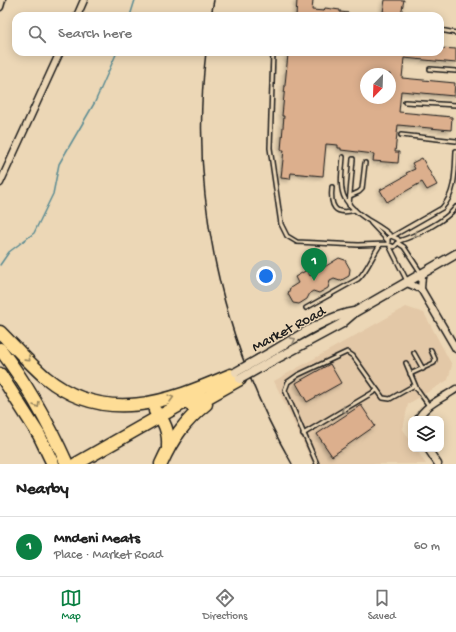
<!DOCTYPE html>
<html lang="en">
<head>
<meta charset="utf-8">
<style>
  :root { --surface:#fff; --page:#f2f2f2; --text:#222; --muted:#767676; --line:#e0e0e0; --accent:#0b8043 }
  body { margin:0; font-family:"Gochi Hand",sans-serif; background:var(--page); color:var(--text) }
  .controls { position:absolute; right:12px; bottom:12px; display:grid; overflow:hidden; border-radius:8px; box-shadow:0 2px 10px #0003 }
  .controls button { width:36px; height:36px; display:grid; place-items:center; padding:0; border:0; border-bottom:1px solid var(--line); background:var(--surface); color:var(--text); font:20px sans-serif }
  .compass { position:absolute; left:360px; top:68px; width:36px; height:36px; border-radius:50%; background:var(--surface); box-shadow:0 2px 10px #0003; rotate:203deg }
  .you { position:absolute; left:266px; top:276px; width:14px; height:14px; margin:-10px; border:3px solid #fff; border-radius:50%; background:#1a73e8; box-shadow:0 0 0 6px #1a73e833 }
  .badge { display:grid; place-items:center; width:26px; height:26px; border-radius:50%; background:var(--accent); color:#fff; font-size:13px; font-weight:700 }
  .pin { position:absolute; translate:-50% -33px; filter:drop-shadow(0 1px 2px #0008) }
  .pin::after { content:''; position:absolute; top:21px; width:14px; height:12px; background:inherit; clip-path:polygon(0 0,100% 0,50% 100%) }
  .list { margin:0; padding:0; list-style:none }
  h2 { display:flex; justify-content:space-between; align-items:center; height:52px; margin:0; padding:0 16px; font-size:17px }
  h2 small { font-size:13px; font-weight:400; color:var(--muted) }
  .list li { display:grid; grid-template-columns:26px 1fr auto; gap:12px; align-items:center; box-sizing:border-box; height:60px; padding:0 16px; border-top:1px solid var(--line) }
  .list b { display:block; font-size:15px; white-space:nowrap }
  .list p { margin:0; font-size:13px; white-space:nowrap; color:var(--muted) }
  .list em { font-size:13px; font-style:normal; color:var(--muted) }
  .icon { flex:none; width:22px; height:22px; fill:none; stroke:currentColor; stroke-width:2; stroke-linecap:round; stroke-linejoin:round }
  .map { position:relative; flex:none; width:456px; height:464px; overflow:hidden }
  .search { position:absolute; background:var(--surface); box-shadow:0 2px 10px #0003; left:12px; right:12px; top:12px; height:44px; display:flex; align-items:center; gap:10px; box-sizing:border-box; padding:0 14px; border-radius:12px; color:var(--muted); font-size:15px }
  .sheet { height:112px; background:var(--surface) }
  nav { display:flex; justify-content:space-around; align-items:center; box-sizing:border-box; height:56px; border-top:1px solid var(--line); background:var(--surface); font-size:11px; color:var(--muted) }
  nav a { display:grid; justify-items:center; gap:2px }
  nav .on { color:var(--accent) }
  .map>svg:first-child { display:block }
  .built { fill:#e3c8a7 }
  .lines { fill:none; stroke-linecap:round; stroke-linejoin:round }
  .stream { stroke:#5c8c93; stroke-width:1.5 }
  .building { fill:#dcaf8d; stroke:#1c1c1c; fill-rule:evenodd; filter:url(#shadow) }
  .service-casing { stroke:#1c1c1c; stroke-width:6 }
  .minor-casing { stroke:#1c1c1c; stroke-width:9 }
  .tertiary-casing { stroke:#1c1c1c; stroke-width:11 }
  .motorway-casing { stroke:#1c1c1c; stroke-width:15 }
  .service { stroke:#ecd7b6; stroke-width:3 }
  .minor { stroke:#ecd7b6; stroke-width:6 }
  .tertiary { stroke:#ecd7b6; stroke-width:8 }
  .motorway { stroke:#fedd96; stroke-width:12 }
  .rail { stroke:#1c1c1c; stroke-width:1.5 }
  .tertiary-bridge-casing { stroke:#1c1c1c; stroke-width:11; stroke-linecap:butt }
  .tertiary-bridge { stroke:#ecd7b6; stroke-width:8 }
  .oneway { stroke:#8e8371 }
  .oneway2 { stroke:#98865f }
  .labels { text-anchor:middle; stroke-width:3; stroke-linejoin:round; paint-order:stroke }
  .street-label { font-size:15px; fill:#1c1c1c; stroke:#ecd7b6 }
</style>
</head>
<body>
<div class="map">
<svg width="456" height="464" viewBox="0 0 456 464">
  <defs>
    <filter id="shadow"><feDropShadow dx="-2" dy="2" stdDeviation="2" flood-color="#0004"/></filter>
  </defs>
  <rect width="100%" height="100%" fill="#ecd7b6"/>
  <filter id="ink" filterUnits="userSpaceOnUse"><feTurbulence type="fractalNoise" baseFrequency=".025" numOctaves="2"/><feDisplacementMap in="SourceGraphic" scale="8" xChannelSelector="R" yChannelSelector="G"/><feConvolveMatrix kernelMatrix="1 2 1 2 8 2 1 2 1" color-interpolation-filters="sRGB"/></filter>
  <g filter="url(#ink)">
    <polygon class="built" points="406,307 424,313 452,365 448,380 408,404 403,429 411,442 411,449 416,449 426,464 313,464 274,381"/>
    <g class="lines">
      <g class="stream">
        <polyline points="130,16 135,0"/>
        <polyline points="0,265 9,252 34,233 53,194 59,164 95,102 117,52"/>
      </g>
    </g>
    <g class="building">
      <polygon points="297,0 313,0 312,10 324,11 325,8 340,10 340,12 349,13 349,16 296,16"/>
      <polygon points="385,0 404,0 401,14 383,12"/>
      <path d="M440 48 456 49V63L404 58 402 78 455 83 454 96 401 91 399 112 452 117 451 130 398 125 395 152H399L398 163 373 161 374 154 341 150V148H338V145L326 144 323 176 291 173 290 179 281 178 284 150H281L284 116H282L288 54 292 55V52H440ZM366 74H390V98H366Z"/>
      <polygon points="422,158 437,185 427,190 422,182 387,202 380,190 407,175 406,173 415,169 412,163"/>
      <polygon points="339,258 345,260 350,269 349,276 340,281 334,279 330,281 328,288 319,293 313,291 310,293 307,299 299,304 293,303 288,294 290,288 298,283 295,277 307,270 310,276"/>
      <polygon points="330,364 341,383 307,402 296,383"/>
      <polygon points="361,405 375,426 332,456 317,434"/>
    </g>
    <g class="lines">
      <g class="service-casing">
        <g id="service">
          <polyline points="440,30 456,33"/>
          <polyline points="273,52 270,148 281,224 287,236 297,242 358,245 388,244 394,247 398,243 398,239 391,236 388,238 388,244"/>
          <polyline points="430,69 456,71"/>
          <polyline points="405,102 456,105"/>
          <polyline points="401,135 456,141"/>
          <path d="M343 157C340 192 338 200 368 220 376 225 384 229 391 236"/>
          <path d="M332 187C330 206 334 216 355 210"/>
          <polyline points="350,196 359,192 362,189 365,163"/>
          <polyline points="349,205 353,159"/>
          <polyline points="371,223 387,240"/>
          <path d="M393 236 442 208C456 193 455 170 456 151"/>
          <path d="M399 241C415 236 446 221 456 207"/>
          <polyline points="398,243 404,247 421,273"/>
          <polyline points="390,247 407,281"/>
          <path d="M306 308 358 279C367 271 372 256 380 245"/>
          <polyline points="414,353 423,369"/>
          <polyline points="406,363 416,387"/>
          <polyline points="410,374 434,363 435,359 431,350"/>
          <polyline points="303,434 377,390"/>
          <polyline points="317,464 285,390 288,382 298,375 347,352 353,356 383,398 390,399 413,386 418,390 429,406"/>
        </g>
      </g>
      <g class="minor-casing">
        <g id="minor">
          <polyline points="0,7 2,0"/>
          <polyline points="77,16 84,0"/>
          <polyline points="0,183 60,52"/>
          <polyline points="422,275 421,289 456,349"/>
          <polyline points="407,283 421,289"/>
          <path d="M418 419C425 405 443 398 456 389"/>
          <polyline points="428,449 438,464"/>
        </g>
      </g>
      <g class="tertiary-casing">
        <g id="tertiary">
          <path d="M259 359C286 345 325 316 354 312"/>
          <polyline points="263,366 341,324 355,312 456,254"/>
        </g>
      </g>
      <g class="motorway-casing">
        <g id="motorway">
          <path d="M0 332C15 347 29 363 45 377 105 426 168 402 231 375"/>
          <path d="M0 349C27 384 49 424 67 464"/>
          <polyline points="0,374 39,435 53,464"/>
          <polyline points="192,406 240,379"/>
          <path d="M155 411C165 421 169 433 168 447"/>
          <polyline points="76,464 199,394"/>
          <path d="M161 464C172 439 185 421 206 404"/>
        </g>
      </g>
      <use href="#service" class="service"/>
      <use href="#minor" class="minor"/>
      <use href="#tertiary" class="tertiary"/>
      <use href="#motorway" class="motorway"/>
      <g class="rail">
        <polyline points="211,16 214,0"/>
        <path d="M206 52C189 194 221 340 292 464"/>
      </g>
      <g class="tertiary-bridge-casing">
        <g id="tertiary-bridge">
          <polyline points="236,372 259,359"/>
          <polyline points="240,379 263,366"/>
        </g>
      </g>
      <use href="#tertiary-bridge" class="tertiary-bridge"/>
    </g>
    <defs><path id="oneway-chevron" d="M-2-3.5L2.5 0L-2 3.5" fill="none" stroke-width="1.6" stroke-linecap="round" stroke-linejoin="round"/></defs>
    <g class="oneway">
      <use href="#oneway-chevron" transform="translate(417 234) rotate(152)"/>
      <use href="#oneway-chevron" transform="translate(293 340) rotate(-29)"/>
      <use href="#oneway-chevron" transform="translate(344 410) rotate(149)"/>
    </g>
    <g class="oneway2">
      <use href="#oneway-chevron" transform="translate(28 359) rotate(44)"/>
      <use href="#oneway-chevron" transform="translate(171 398) rotate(-15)"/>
      <use href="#oneway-chevron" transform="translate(37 405) rotate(59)"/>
    </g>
  </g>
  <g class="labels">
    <g class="street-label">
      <text transform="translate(288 328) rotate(-28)" y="5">Market Road</text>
    </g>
  </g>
</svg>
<div class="controls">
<button><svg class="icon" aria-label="layers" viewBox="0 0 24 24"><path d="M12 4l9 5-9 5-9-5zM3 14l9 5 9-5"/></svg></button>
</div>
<svg class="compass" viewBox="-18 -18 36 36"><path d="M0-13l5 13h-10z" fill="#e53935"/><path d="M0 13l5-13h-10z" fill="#767676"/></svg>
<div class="you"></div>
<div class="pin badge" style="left:314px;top:281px">1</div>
<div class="search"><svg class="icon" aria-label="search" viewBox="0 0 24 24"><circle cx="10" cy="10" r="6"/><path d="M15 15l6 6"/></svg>Search here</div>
</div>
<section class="sheet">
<h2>Nearby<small></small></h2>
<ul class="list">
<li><span class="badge">1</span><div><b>Mndeni Meats</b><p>Place · Market Road</p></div><em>60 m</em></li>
</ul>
</section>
<nav>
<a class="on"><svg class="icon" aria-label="map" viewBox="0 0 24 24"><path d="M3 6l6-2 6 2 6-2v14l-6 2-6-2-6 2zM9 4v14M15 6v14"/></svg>Map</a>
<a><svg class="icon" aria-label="directions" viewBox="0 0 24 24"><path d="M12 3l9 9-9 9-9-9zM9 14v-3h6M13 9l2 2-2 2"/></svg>Directions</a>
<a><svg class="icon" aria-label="saved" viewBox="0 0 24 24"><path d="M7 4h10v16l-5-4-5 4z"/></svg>Saved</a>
</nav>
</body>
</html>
